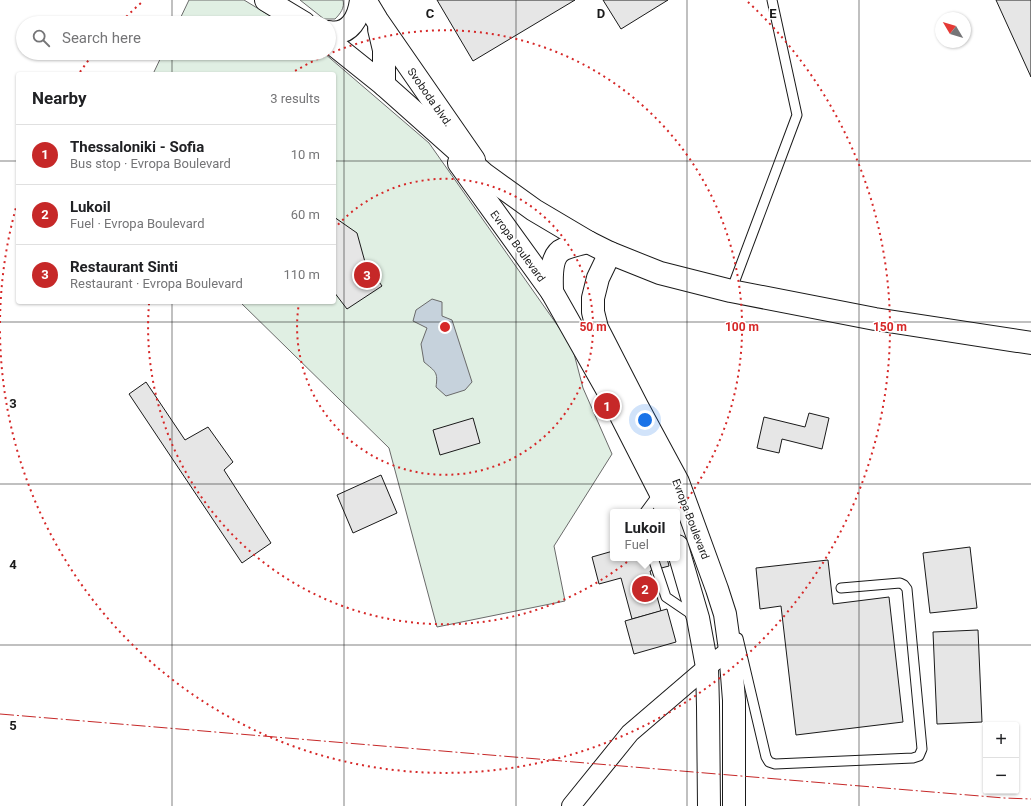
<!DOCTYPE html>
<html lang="en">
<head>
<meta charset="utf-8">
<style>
  :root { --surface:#fff; --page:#f2f2f2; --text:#202124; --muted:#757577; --line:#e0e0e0; --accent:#c62828 }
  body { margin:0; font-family:Roboto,sans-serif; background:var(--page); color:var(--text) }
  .controls { position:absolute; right:12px; bottom:12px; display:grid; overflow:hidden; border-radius:4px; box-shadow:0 1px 3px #0004 }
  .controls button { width:36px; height:36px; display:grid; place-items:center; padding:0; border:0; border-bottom:1px solid var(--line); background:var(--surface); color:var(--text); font:20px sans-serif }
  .compass { position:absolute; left:935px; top:12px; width:36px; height:36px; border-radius:50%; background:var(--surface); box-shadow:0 1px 3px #0004; rotate:308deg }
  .you { position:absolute; left:645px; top:420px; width:14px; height:14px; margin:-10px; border:3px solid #fff; border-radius:50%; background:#1a73e8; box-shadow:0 0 0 6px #1a73e833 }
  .badge { display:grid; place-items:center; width:26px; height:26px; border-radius:50%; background:var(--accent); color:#fff; font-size:13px; font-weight:700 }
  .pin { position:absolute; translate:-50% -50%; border:2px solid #fff; box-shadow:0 1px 4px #0006 }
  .popup { position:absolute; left:610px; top:509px; width:70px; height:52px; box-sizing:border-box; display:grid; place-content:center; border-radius:4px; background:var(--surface); filter:drop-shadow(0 1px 3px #0005); font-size:13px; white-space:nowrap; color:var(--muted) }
  .popup b { font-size:15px; color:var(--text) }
  .popup::after { content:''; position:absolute; left:50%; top:100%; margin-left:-8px; border:8px solid transparent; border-top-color:var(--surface) }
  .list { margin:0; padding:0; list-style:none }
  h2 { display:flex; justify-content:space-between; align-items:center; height:52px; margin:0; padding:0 16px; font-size:17px }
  h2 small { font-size:13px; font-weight:400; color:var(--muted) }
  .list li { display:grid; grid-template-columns:26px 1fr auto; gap:12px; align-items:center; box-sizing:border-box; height:60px; padding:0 16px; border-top:1px solid var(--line) }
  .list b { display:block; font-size:15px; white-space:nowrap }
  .list p { margin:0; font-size:13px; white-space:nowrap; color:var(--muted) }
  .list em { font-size:13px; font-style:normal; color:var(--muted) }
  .icon { flex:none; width:22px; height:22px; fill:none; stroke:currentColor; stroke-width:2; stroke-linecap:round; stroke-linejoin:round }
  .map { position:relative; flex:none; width:1031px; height:806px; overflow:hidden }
  .search { position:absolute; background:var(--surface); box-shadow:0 1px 3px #0004; left:16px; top:16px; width:320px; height:44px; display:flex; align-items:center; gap:10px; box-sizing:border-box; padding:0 14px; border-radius:22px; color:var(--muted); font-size:15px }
  .panel { position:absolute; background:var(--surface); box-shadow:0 1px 3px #0004; left:16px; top:72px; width:320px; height:232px; border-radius:4px }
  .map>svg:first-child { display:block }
  .green { fill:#e0efe3; stroke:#6a6a6a }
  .water { fill:#c6d2dc; stroke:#6a6a6a }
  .building { fill:#e6e6e6; stroke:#1a1a1a }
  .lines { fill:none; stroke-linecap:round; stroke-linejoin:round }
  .service-casing { stroke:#1a1a1a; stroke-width:11 }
  .minor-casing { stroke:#1a1a1a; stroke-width:20 }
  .tertiary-casing { stroke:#1a1a1a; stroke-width:24 }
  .primary-casing { stroke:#1a1a1a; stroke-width:24 }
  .service { stroke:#fff; stroke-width:9 }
  .minor { stroke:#fff; stroke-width:18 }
  .tertiary { stroke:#fff; stroke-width:22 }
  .primary { stroke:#fff; stroke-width:22 }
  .power { stroke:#c62828; stroke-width:1; stroke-dasharray:14 3 2 3; stroke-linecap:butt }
  .grid { fill:none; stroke:#1a1a1a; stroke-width:1; stroke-opacity:0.55 }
  .ring { fill:none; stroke:#d62828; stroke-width:2; stroke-dasharray:2 4 }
  .labels { text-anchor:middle; stroke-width:3; stroke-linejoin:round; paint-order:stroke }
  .street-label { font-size:11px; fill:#1a1a1a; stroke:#fff }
  .grid-label { font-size:13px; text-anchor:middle; font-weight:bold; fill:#1a1a1a; stroke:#fff; stroke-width:3; stroke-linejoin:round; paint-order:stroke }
  .centre { fill:#d62828; stroke:#fff; stroke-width:2 }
  .ring-label { font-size:12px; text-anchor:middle; font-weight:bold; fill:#d62828; stroke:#fff; stroke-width:3; stroke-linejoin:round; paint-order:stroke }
</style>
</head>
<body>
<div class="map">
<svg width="1031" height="806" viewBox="0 0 1031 806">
  <rect width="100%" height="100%" fill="#fff"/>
  <g class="green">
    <polygon points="189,0 244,0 282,23 178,23"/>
    <path d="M300 0H343C345 8 340 14 335 19H324Z"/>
    <polygon points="163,53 324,53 429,143 572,346 583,388 612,454 554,546 565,601 437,627 389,448 240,302 334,302 334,74 153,74"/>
  </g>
  <path class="water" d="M432 299 442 302V316L452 320 472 382 465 390 446 396 436 387C438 372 436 372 424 362L421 344 427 328 413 321 416 310Z"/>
  <g class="building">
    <polygon points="437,0 575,0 473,61"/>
    <polygon points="603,0 668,0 621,29"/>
    <polygon points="996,0 1031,0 1031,77"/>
    <polygon points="334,217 357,233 365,262 382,286 347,309 334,292"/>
    <polygon points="146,382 185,440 208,427 233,462 224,470 271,543 242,563 129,394"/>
    <polygon points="809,413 829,418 822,449 782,439 779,453 757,448 764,417 805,427"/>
    <polygon points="473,418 480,443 440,455 433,430"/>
    <polygon points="381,475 397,513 353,533 337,495"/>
    <polygon points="970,547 977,608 930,613 923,553"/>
    <polygon points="613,551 613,558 667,558 669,566 650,571 661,611 632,619 621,578 599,584 592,557"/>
    <polygon points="828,560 833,604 889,597 903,722 796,735 781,606 760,609 756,568"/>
    <polygon points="667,609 676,642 634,654 625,621"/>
    <polygon points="978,630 982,722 937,724 933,632"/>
  </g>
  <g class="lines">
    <g class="service-casing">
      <g id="service">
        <polyline points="731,291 797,115 772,0"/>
        <polyline points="645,512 659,493"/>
        <polyline points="653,558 666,597 694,616"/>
        <polyline points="738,638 766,757 769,762 775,764 913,758 919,756 922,749 907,589 904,585 900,583 841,588"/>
      </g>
    </g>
    <g class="minor-casing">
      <polyline id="minor" points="571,806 630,733 707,667 730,650"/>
    </g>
    <g class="tertiary-casing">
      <g id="tertiary">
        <polyline points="365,0 377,20 474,160"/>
        <polyline points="379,29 384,50 384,85"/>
      </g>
    </g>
    <g class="primary-casing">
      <g id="primary">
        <polyline points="266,0 304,23"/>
        <path d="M329 32C350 36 359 17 361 0"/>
        <polyline points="329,41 384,85 484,174 534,210 588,242 610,253 660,273 731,291 875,319 1031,343"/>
        <polyline points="459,163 552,292 613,400 660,492 667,512"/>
        <polyline points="610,253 598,278 593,298 593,312 597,328 637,406 678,482 717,589 725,614 730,650 734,700 734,806"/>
        <path d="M552 292C552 279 549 255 564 249 571 246 580 244 588 242"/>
        <polyline points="677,546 698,618 707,667 708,707 709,806"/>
      </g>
    </g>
    <use href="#service" class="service"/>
    <use href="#minor" class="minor"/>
    <use href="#tertiary" class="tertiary"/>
    <use href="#primary" class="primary"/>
    <polyline class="power" points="0,714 1004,798 1031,799"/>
  </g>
  <path class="grid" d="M172 0V23M344 0V806M516 0V806M687 0V806M859 0V806M172 53V74M0 161H18M334 161H1031M172 302V806M0 322H1031M0 484H1031M0 645H1031"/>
  <g class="ring">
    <path d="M334 229A148 148 0 1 1 299 303"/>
    <path d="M290 74A297 297 0 1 1 149 304"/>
    <path d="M0 323A445 445 0 0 1 17 204M80 72A445 445 0 0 1 94 53M122 21A445 445 0 0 1 142 2M748 2A445 445 0 1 1 0 331"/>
  </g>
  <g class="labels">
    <g class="street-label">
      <text transform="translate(430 97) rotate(55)" y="4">Svoboda blvd.</text>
      <text transform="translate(518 246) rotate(54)" y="4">Evropa Boulevard</text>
      <text transform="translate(691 519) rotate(69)" y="4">Evropa Boulevard</text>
    </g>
  </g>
  <g class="grid-label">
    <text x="430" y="18">C</text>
    <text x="601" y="18">D</text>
    <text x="773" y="18">E</text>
    <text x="13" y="408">3</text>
    <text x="13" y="569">4</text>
    <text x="13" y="730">5</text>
  </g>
  <circle cx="445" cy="327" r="6" class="centre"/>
  <g class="ring-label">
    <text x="593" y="331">50 m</text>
    <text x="742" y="331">100 m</text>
    <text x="890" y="331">150 m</text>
  </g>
</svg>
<div class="controls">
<button>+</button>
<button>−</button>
</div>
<svg class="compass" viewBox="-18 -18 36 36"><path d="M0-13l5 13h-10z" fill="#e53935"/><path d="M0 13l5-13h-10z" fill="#757577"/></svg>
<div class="you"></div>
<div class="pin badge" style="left:607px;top:406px">1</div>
<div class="pin badge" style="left:645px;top:589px">2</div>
<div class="popup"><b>Lukoil</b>Fuel</div>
<div class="pin badge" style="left:367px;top:275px">3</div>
<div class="search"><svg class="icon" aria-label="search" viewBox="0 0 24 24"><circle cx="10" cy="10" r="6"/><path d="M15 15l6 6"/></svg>Search here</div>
<section class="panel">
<h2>Nearby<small>3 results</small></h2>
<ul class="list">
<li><span class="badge">1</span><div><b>Thessaloniki - Sofia</b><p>Bus stop · Evropa Boulevard</p></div><em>10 m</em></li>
<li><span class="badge">2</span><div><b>Lukoil</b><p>Fuel · Evropa Boulevard</p></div><em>60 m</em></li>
<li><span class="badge">3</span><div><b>Restaurant Sinti</b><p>Restaurant · Evropa Boulevard</p></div><em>110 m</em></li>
</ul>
</section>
</div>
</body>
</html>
